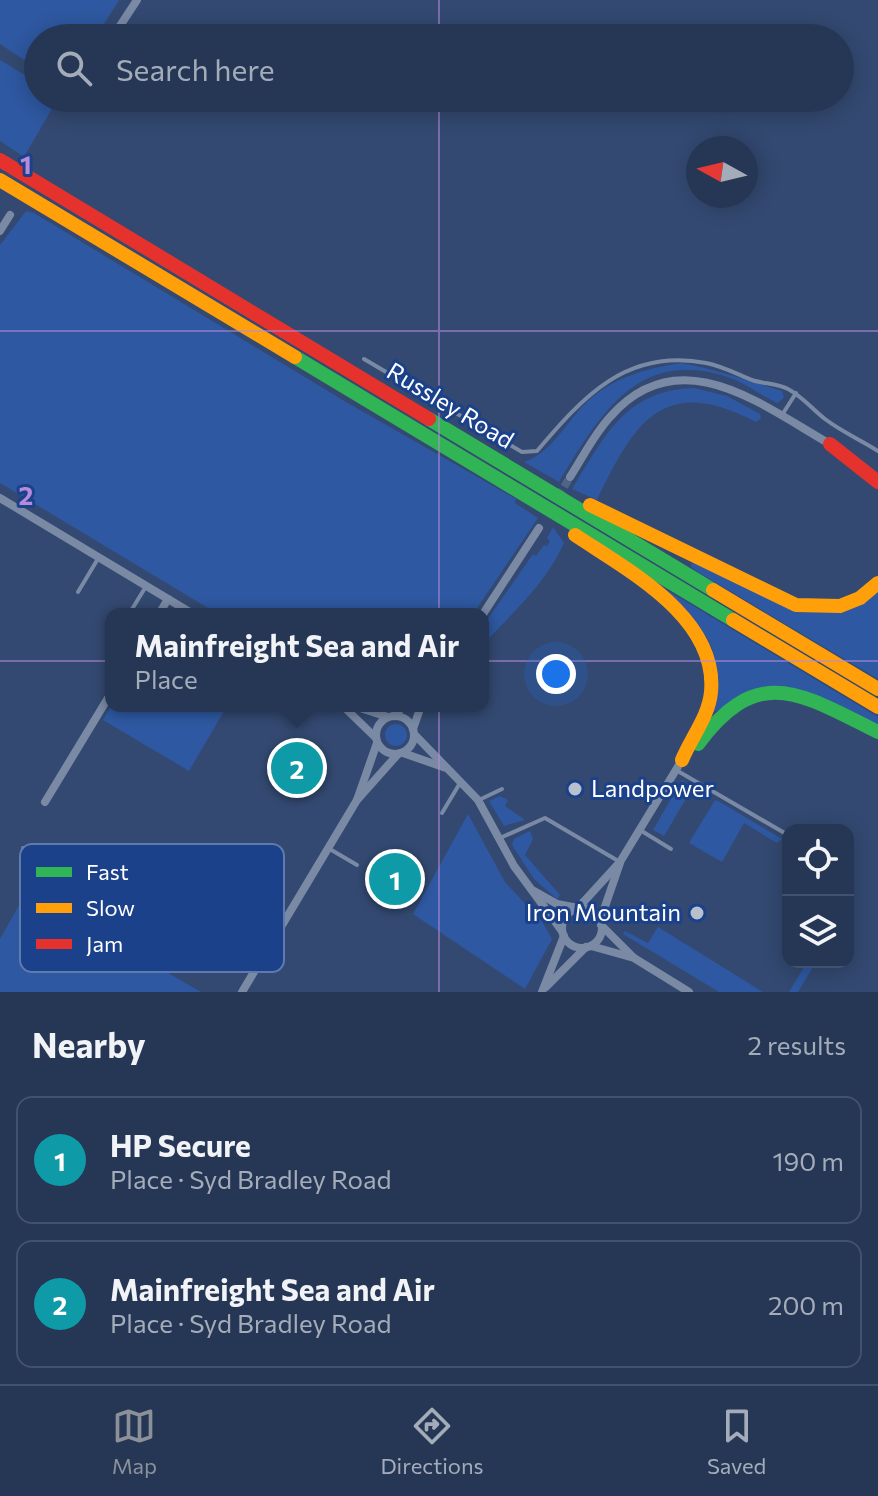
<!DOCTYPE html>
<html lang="en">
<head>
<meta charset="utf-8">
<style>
  :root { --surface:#263755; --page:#2e3f5b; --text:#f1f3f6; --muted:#a4acb9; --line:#42516c; --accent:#8c9099 }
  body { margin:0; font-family:Commissioner,sans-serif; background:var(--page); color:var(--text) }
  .controls { position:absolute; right:24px; bottom:24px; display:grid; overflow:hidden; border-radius:16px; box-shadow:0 4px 20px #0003 }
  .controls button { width:72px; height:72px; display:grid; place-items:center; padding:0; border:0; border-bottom:2px solid var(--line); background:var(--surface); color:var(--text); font:40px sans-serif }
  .compass { position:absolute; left:686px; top:136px; width:72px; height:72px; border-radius:50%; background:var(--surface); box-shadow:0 4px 20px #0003; rotate:278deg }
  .you { position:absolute; left:556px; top:674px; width:28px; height:28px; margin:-20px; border:6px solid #fff; border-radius:50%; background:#1a73e8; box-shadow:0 0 0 12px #1a73e833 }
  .badge { display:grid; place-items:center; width:52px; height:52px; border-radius:50%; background:var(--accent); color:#fff; font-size:26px; font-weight:700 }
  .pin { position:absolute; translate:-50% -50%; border:4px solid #fff; box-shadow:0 2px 8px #0006 }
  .popup { position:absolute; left:105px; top:608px; width:384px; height:104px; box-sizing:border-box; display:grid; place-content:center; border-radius:16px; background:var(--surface); filter:drop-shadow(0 2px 6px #0005); font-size:26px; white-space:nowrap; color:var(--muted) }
  .popup b { font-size:30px; color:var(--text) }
  .popup::after { content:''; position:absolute; left:50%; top:100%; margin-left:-16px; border:16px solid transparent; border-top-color:var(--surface) }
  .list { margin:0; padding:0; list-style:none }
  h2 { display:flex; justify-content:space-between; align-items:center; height:104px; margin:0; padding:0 32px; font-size:34px }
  h2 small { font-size:26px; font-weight:400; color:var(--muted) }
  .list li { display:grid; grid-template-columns:52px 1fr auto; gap:24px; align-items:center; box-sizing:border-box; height:128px; margin:0 16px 16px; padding:0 16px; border:2px solid var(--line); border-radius:16px }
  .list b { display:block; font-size:30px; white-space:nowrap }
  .list p { margin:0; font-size:26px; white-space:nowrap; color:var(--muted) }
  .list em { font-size:26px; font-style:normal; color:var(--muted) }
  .icon { flex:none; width:44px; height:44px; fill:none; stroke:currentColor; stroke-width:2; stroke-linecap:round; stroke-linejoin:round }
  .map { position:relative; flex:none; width:878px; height:992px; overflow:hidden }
  .search { position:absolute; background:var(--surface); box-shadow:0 4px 20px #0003; left:24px; right:24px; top:24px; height:88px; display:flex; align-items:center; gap:20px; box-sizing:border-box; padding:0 28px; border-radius:44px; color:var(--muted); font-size:30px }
  .sheet { height:392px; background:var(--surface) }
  nav { display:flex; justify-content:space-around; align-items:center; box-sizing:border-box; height:112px; border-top:2px solid var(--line); background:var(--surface); font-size:22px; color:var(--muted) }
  nav a { display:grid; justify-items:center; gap:4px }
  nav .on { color:var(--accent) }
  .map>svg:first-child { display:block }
  .green { fill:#2e58a1 }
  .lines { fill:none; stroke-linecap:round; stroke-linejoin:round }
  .street-tunnel { stroke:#526486; stroke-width:8; stroke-dasharray:8 4; stroke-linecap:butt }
  .lane { stroke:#7a8aa5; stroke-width:4 }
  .street { stroke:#7a8aa5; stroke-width:8 }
  .fast { stroke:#30b455; stroke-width:14 }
  .slow { stroke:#ff9f0a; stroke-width:14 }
  .jam { stroke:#e5322d; stroke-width:14 }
  .grid { fill:none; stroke:#b68bdc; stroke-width:2; stroke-opacity:0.55 }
  .poi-dot { fill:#b8bfcd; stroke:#1a418a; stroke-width:3 }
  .labels { text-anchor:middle; stroke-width:6; stroke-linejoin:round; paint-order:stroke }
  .street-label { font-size:24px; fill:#fff; stroke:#1a418a }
  .poi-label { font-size:24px; fill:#fff; stroke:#1a418a; text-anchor:start }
  .key { fill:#1a418a; stroke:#5f7aad; stroke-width:2 }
  .key-label { font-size:22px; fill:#fff }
  .grid-label { font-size:26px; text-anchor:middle; font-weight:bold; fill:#b68bdc; stroke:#1a418a; stroke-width:6; stroke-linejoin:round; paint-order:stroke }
</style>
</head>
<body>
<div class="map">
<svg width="878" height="992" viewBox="0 0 878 992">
  <rect width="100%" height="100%" fill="#334971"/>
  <g class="green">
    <polygon points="0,0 119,0 104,24 88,26 81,38 38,38 38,69 0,44"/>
    <polygon points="0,60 38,83 38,98 58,98 24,157 0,141"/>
    <polygon points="26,211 34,213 346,402 516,499 515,503 538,518 473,614 218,614 0,483 0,245"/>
    <path d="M681 363C715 369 749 381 782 391L784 398 777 403C762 396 748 385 733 379 639 344 600 415 559 482L524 462C550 453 561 430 581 408 608 379 642 369 681 363Z"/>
    <path d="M694 388 727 396 760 414 761 418 756 422C663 373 634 423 597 500L572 489C605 436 625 390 694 388Z"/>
    <path d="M553 527 564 543C547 582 512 614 483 644V626L533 554 536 556 544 545 547 546 550 541 547 538Z"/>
    <polygon points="693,561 796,610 878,591 878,679 696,571 690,566"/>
    <path d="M652 581 878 717V728L792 688 709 713C711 697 715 680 715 664 715 631 673 602 652 581Z"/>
    <polygon points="111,706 227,706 189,771 103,720"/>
    <circle cx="396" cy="735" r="11"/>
    <polygon points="682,780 693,787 664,836 653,830"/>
    <polygon points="500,796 508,800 505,806 525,820 504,826 489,801"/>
    <polygon points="715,800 720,802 782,839 777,843 744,823 722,862 689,843"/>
    <polygon points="468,814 505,882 543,923 552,939 525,989 413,914"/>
    <polygon points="530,831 533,839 525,855 560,895 557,899 534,879 512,845 514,839"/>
    <polygon points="27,891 201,992 0,992 0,939"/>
    <polygon points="658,927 763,992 719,992 623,934 625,931 648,943"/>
    <polygon points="807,962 816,962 798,992 789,992"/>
  </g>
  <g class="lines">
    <polyline class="street-tunnel" points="558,497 570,477"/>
    <g class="lane">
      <path d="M364 359 522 452 537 451C583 397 626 348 706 363 722 366 737 374 752 380 763 384 777 383 788 389 803 397 812 409 825 419 842 432 861 440 878 451"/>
      <polyline points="782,415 796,393"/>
      <polyline points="78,592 99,557"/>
      <polyline points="129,614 145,588"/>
      <polyline points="676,770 788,835"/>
      <polyline points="479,800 502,789"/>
      <polyline points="442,813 460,783"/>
      <polyline points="640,830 671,849"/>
      <polyline points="500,838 545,818 620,862"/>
      <polyline points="23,848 29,852"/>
      <polyline points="328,848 357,865"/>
    </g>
    <g class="street">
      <polyline points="112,38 137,0"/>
      <polyline points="0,231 10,215"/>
      <path d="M570 477C583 457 594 434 611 416 680 338 763 406 830 444"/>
      <polyline points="0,498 193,614"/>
      <polyline points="159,614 168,599"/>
      <polyline points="483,614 539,528"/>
      <polyline points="343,706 376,738"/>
      <polyline points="354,706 388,717"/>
      <circle cx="395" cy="735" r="19"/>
      <polyline points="394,716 403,706"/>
      <polyline points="413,729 421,706"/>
      <polyline points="414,734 478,800 514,866 562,931"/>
      <polyline points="403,753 446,768"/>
      <polyline points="357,800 377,743"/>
      <polyline points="45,802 111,693"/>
      <polyline points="534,891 557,904 578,908 620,862 682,760"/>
      <circle cx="582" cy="928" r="20"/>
      <polyline points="600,921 620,863"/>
      <polyline points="601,925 633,957"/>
      <polyline points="591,946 634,958 689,992"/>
      <polyline points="546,987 586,947"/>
      <polyline points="242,992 357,800 398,754"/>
      <polyline points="542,992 564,936"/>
    </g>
    <g class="fast">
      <polyline points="295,357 733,620"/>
      <polyline points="429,419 713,590"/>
      <path d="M698 744C759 662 801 694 878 732"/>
    </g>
    <g class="slow">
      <polyline points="0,180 295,357"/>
      <polyline points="590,505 796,605 840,606 860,598 878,583"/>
      <path d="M575 535C627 570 718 617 711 692 709 716 691 738 682 760"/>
      <polyline points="713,590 878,689"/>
      <polyline points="733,620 878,707"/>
    </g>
    <g class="jam">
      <polyline points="0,160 429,419"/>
      <polyline points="830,444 878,482"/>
    </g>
  </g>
  <path class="grid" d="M439 0V38M439 98V992M0 331H878M0 661H878"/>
  <g class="poi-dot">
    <circle cx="575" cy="789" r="8"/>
    <circle cx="697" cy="913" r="8"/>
  </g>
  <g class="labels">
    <g class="street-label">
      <text transform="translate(450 406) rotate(31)" y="8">Russley Road</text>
    </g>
    <g class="poi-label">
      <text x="591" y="797">Landpower</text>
      <text x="681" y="921" text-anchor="end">Iron Mountain</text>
    </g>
  </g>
  <rect x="20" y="844" width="264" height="128" rx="12" class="key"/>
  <rect x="36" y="867" width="36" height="10" fill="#30b455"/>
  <rect x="36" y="903" width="36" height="10" fill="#ff9f0a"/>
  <rect x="36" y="939" width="36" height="10" fill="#e5322d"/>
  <g class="key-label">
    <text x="86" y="880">Fast</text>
    <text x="86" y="916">Slow</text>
    <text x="86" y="952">Jam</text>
  </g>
  <g class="grid-label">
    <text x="26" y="174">1</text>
    <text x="26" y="505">2</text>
  </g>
</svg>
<div class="controls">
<button><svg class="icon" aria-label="locate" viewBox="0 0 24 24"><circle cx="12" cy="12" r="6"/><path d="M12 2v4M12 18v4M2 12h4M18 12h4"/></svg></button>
<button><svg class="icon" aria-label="layers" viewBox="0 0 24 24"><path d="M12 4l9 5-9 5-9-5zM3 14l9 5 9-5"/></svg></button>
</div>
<svg class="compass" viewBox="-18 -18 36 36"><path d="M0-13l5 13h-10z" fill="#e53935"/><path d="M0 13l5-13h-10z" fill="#a4acb9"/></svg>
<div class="you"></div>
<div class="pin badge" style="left:395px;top:879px;background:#0f9aa8">1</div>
<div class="pin badge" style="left:297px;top:768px;background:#0f9aa8">2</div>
<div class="popup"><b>Mainfreight Sea and Air</b>Place</div>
<div class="search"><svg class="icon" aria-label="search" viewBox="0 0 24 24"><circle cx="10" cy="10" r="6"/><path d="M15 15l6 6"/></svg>Search here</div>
</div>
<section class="sheet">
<h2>Nearby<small>2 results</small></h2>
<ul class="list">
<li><span class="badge" style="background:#0f9aa8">1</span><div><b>HP Secure</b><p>Place · Syd Bradley Road</p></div><em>190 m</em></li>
<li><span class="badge" style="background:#0f9aa8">2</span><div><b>Mainfreight Sea and Air</b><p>Place · Syd Bradley Road</p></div><em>200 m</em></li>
</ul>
</section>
<nav>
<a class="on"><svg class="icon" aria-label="map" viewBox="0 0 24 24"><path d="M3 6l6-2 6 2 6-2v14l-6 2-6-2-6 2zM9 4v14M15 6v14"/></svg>Map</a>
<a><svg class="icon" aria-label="directions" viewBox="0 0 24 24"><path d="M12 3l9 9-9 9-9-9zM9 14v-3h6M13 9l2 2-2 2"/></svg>Directions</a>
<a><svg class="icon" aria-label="saved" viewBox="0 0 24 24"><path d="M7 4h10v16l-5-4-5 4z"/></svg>Saved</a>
</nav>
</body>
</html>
